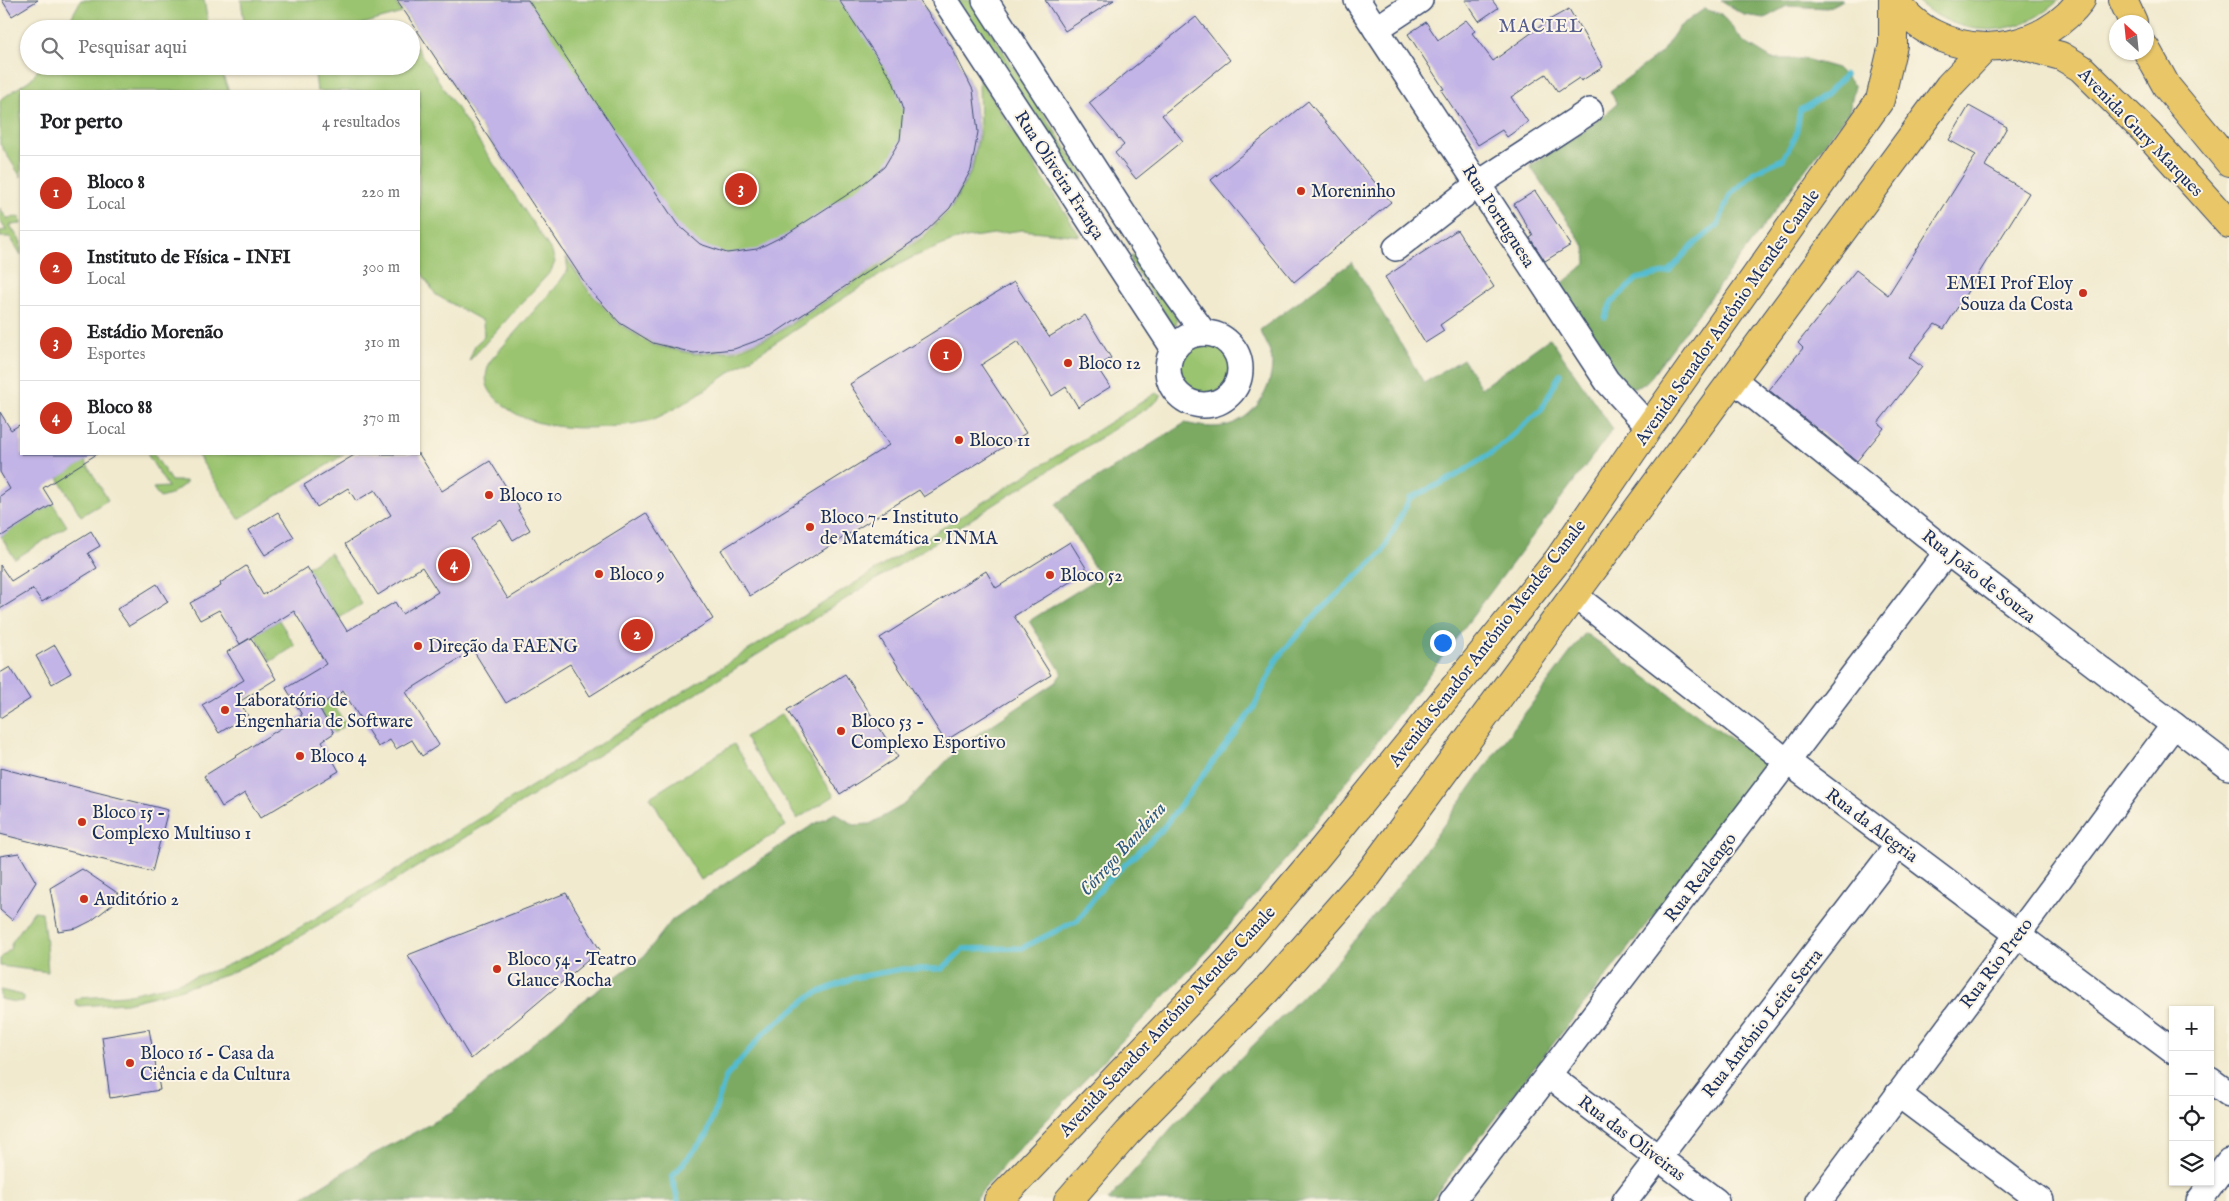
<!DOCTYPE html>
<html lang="pt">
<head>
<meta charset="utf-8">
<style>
  :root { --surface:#fff; --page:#f6f6f6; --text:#202124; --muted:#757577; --line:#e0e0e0; --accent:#c8321e }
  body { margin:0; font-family:"IM FELL English",serif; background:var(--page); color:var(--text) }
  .controls { position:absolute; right:15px; bottom:15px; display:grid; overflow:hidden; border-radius:0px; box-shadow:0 1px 4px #0004 }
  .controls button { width:45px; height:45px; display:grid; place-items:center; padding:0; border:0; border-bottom:1px solid var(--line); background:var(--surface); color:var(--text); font:25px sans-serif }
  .compass { position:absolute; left:2109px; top:15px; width:45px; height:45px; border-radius:50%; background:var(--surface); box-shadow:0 1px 4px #0004; rotate:333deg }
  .you { position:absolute; left:1442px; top:642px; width:18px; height:18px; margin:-12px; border:4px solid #fff; border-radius:50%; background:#1a73e8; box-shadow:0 0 0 8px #1a73e833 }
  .badge { display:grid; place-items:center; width:32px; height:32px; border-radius:50%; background:var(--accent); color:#fff; font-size:16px; font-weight:700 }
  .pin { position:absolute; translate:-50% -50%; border:2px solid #fff; box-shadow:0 1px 5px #0006 }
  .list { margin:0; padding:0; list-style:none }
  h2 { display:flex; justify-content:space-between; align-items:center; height:65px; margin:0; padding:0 20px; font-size:21px }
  h2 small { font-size:16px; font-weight:400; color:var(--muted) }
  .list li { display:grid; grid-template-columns:32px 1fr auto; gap:15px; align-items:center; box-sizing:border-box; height:75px; padding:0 20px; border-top:1px solid var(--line) }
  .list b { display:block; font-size:19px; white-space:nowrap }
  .list p { margin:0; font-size:16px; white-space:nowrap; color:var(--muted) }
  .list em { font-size:16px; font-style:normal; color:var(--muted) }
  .icon { flex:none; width:28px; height:28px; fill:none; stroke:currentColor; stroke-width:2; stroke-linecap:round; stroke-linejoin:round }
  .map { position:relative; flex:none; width:2229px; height:1201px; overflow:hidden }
  .search { position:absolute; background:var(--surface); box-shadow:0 1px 4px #0004; left:20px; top:20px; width:400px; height:55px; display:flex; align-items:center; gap:12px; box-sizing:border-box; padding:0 18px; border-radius:28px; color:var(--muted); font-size:19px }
  .panel { position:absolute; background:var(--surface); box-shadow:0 1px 4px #0004; left:20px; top:90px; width:400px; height:365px; border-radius:0px }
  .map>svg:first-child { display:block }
  .green { fill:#9bc46f; stroke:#5b7a66 }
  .forest { fill:#7caa62; stroke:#4c6c60 }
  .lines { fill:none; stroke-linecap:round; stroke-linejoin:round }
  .stream { stroke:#53bcd1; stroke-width:5.5 }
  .building { fill:#c2b4e6 }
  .minor-casing { stroke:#3b4b6f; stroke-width:28 }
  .major-casing { stroke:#3b4b6f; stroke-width:30 }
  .minor { stroke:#fff; stroke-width:25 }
  .major { stroke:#e9c769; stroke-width:28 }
  .poi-dot { fill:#c8321e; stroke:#fcf5e5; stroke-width:2 }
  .labels { text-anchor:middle; stroke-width:4; stroke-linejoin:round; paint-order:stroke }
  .street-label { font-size:18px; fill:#1b2f5e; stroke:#fcf5e5 }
  .poi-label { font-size:18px; fill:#1b2f5e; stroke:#fcf5e5; text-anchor:start }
  .neighbourhood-label { font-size:19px; letter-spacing:1px; fill:#555e8e; stroke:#fcf5e5 }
  .water-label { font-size:19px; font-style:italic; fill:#2c5980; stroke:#fcf5e5 }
</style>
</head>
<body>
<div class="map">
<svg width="2229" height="1201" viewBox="0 0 2229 1201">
  <rect width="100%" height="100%" fill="#fcf5e5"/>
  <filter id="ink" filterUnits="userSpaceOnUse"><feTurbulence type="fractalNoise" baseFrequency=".02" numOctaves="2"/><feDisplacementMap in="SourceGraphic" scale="10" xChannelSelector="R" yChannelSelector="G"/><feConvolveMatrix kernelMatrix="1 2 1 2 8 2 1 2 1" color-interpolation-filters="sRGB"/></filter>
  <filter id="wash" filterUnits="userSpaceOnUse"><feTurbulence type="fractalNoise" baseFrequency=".0096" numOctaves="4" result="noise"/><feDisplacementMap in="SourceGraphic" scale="20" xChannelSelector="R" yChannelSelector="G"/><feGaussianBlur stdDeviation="1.12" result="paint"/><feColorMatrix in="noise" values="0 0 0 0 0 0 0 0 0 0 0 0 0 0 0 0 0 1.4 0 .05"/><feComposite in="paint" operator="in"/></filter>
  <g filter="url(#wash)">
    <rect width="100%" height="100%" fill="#f1eacf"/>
    <g class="green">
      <polygon points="81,0 204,0 209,29 65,29"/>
      <polygon points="241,0 394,0 402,13 345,29 245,29"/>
      <polygon points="397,0 919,0 952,48 973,90 978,132 971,170 950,208 921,236 772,335 734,349 694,353 653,343 620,323 500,155"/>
      <polygon points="957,0 970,0 1084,176 1079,187"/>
      <path d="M1916 0H2059C2016 40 1959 39 1916 0Z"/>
      <polygon points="411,39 552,252 555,262 551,271 469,361 475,345 484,337 483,321 436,295 419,269 419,91 317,91 314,66 411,66"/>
      <polygon points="41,66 219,66 229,91 21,91 21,177 0,144 0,100 31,79"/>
      <path d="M979 78 1080 236 1022 230 958 239 913 257 885 272C835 303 787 335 738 367 713 384 682 407 654 419 648 422 639 422 632 424 595 430 538 432 507 408 489 394 480 383 491 360L561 280 568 270 566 257 588 290 619 324 652 345 694 354 735 351 773 336 922 238 951 209 972 170 980 131Z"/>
      <polygon points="0,208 6,218 20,217 21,224 10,225 21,242 21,255 10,237 0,237 0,231 6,230 0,221"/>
      <polygon points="1131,255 1138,258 1177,319 1176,325 1173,326 1131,262"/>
      <circle cx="1204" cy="368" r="27"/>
      <polygon points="1156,393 1162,396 1155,403 613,746 386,886 274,952 226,975 175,991 126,1003 79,1006 75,1003 76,999 80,998 125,995 174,984 223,967 270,945 382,879 608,739"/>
      <polygon points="147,454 154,454 171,481 186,481 186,483 170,495 160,498 153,488 168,487"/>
      <polygon points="197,454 345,454 239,519"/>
      <polygon points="85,461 108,500 81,516 58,478"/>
      <polygon points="53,504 67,526 15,559 1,536"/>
      <polygon points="330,553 362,604 339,618 307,567"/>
      <polygon points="279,620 295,646 271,661 255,635"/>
      <polygon points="330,699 346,725 334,733 318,706"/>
      <polygon points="782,714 834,796 797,819 745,737"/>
      <polygon points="734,744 786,826 701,880 650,797"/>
      <polygon points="34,911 42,912 46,944 48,972 0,966 0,959 10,949 12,942"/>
      <polygon points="0,990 22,995 24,997 24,1001 15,1002 0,999"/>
    </g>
    <g class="forest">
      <polygon points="1721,0 1843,0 1827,8 1787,6 1765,18 1744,15"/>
      <path d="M1704 9 1721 14 1744 42 1772 59H1805L1837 68 1855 86 1849 111 1651 377C1643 386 1638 389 1625 386L1556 289 1586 263 1585 247 1530 166 1583 132 1617 104 1610 91 1661 53 1679 27Z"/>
      <path d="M1352 262 1424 383 1463 359 1481 388 1550 338 1613 429 1439 661 1301 841 1214 944 1004 1165 974 1201H296L370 1156 451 1113 575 1007 644 956 672 920 783 844 811 826 835 813 854 825 870 824 886 815 905 804 963 744 1055 683 1062 673 1029 621 1100 577 1056 504 1185 423C1198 426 1214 429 1228 425 1254 418 1272 390 1272 363 1272 353 1265 340 1260 330Z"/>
      <polygon points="1585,633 1770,767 1430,1201 1108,1201 1173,1126 1340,958 1415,865 1501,745"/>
    </g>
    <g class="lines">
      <g class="stream">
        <polyline points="1605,318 1611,303 1637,279 1669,272 1689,249 1718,225 1730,195 1754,172 1783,159 1796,135 1800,110 1825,96 1845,75"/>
        <polyline points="678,1201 672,1177 707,1135 726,1077 764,1033 812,995 853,978 902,969 942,969 964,949 1022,948 1078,920 1104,884 1160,832 1253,709 1278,657 1318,612 1382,553 1410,498 1454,477 1496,450 1541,410 1560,374"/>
      </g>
    </g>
    <g id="blocks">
      <g class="building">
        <polygon points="2,0 38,0 12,16"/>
        <polygon points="397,0 528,0 677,224 700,244 727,253 757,249 787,234 859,187 884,167 900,140 903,110 893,81 839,0 919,0 952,48 973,90 978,132 971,170 950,208 921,236 772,335 734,349 694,353 653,343 620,323 589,289"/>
        <polygon points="1045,0 1114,0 1065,31"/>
        <polygon points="1465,0 1492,0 1498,8 1479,21"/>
        <polygon points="1569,9 1603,67 1581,81 1579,78 1558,92 1546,74 1511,97 1528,122 1507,137 1502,130 1478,145 1441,90 1444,89 1408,34 1426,22 1438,40 1466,20 1475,31 1472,33 1493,61 1549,20"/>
        <polygon points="1196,17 1230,60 1162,115 1183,141 1136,179 1115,153 1124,145 1089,103"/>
        <polygon points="1308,101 1391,202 1294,282 1211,180"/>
        <polygon points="1969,106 2007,127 1985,166 2029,193 1944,329 1935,324 1909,357 1922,367 1878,423 1884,428 1857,461 1769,390 1803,348 1798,343 1856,270 1888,295 1976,155 1949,140"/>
        <polygon points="1535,191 1571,245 1545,261 1530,238 1533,236 1514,204"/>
        <polygon points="1457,230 1494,287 1440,325 1444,331 1425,343 1385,277"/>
        <polygon points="1014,282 1049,337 1085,315 1111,358 1097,367 1110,387 1078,407 1066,387 1052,396 1018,341 981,365 1026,433 924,497 919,490 750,596 721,550 889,445 850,384"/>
        <polygon points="0,412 11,430 21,424 21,454 97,454 43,488 53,504 0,537 0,496 10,489 0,472"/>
        <polygon points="356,454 419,454 442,491 490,461 520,509 518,510 530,530 513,540 501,520 471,539 508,599 646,513 713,619 590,696 570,664 506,703 473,650 406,692 439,745 422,756 412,740 396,749 390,740 378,747 343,691 318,706 334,733 322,741 339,771 260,818 245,793 222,807 204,776 302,715 286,688 326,664 294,611 240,644 219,610 200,620 190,603 221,586 220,583 246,566 263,595 307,567 347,631 395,602 402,614 438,592 422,567 378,595 345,544 391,515 375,490 356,501 348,488 317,507 304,485"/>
        <polygon points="278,512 294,537 265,555 249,530"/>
        <polygon points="91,531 100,546 88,553 97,568 42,602 33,589 0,609 0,565 11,581"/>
        <polygon points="1070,542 1088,571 1014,616 1051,675 945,741 880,638 986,571 996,588"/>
        <polygon points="157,584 168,602 129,626 117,609"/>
        <polygon points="251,638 276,679 239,702 248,715 219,733 202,705 244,680 227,652"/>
        <polygon points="55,645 71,673 52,684 36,656"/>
        <polygon points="10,667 30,699 0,718 0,673"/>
        <polygon points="845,674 898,757 840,794 787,710"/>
        <polygon points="0,768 168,810 152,872 0,834"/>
        <polygon points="19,853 36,882 12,920 0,910 0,856"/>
        <polygon points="82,869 119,894 113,904 91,921 77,928 58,931 50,888"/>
        <polygon points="566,893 600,950 471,1059 408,955"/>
        <polygon points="149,1029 160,1090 110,1098 102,1037"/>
      </g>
    </g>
  </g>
  <g filter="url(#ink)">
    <use href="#blocks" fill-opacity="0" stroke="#3b4b6f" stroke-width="1"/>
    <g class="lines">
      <g class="minor-casing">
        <g id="minor">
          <polyline points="945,0 1174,349"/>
          <polyline points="985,0 1170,286 1204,333"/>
          <polyline points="1357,0 1607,381 1649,427"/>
          <polyline points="1376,29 1420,0"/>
          <polyline points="1396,248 1478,184 1590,111"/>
          <circle cx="1204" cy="369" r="36"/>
          <polyline points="1734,380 1947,552 2229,767"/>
          <polyline points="1574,595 1788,762 2173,1051"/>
          <polyline points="1548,1075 1716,1201"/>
          <polyline points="2210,1080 2229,1094"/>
          <polyline points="1898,1094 2041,1201"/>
          <polyline points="1452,1201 1947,552"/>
          <polyline points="1625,1201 1898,845"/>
          <polyline points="1819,1201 2174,725"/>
          <polyline points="2199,1201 2229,1161"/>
        </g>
      </g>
      <g class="major-casing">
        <g id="major">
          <path d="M1893 0C1905 13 1917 26 1934 34 1984 60 2047 45 2081 0"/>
          <polyline points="2123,0 2133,22"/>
          <polyline points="2017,44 2061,56 2081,68 2149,135 2229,224"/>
          <polyline points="2146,49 2167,87 2229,162"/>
          <polyline points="998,1201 1230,959 1318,855 1558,560 1649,427 1880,100 1893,45 1893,0"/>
          <polyline points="1068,1201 1127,1133 1266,991 1368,875 1949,86 1985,48"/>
        </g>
      </g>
      <use href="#minor" class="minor"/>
      <use href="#major" class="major"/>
    </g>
  </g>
  <g class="poi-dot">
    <circle cx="1301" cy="191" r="5"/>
    <circle cx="2083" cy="293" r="5"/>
    <circle cx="1068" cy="363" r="5"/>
    <circle cx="959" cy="440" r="5"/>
    <circle cx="489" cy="495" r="5"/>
    <circle cx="810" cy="527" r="5"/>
    <circle cx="599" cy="574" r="5"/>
    <circle cx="1050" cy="575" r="5"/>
    <circle cx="418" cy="646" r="5"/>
    <circle cx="225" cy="710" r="5"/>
    <circle cx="841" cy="731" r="5"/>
    <circle cx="300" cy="756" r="5"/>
    <circle cx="82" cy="822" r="5"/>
    <circle cx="84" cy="899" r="5"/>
    <circle cx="497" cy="969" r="5"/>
    <circle cx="130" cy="1063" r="5"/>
  </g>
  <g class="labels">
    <g class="street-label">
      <text transform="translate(2141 132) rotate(46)" y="6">Avenida Gury Marques</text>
      <text transform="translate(1060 175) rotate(57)" y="6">Rua Oliveira França</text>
      <text transform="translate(1499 216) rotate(57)" y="6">Rua Portuguesa</text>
      <text transform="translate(1727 317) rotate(-55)" y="6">Avenida Senador Antônio Mendes Canale</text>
      <text transform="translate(1979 576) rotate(38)" y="6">Rua João de Souza</text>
      <text transform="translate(1487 643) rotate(-52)" y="6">Avenida Senador Antônio Mendes Canale</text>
      <text transform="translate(1872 825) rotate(37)" y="6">Rua da Alegria</text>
      <text transform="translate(1700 877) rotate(-53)" y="6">Rua Realengo</text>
      <text transform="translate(1996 963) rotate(-53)" y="6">Rua Rio Preto</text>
      <text transform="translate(1167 1021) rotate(-47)" y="6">Avenida Senador Antônio Mendes Canale</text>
      <text transform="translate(1762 1023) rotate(-52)" y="6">Rua Antônio Leite Serra</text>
      <text transform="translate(1632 1138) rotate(37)" y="6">Rua das Oliveiras</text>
    </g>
    <g class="poi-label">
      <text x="1311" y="197">Moreninho</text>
      <text x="2073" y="289" text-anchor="end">EMEI Prof Eloy<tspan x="2073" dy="21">Souza da Costa</tspan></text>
      <text x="1078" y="369">Bloco 12</text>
      <text x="969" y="446">Bloco 11</text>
      <text x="499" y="501">Bloco 10</text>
      <text x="820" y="523">Bloco 7 - Instituto<tspan x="820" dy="21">de Matemática - INMA</tspan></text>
      <text x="609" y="580">Bloco 9</text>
      <text x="1060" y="581">Bloco 52</text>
      <text x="428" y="652">Direção da FAENG</text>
      <text x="235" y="706">Laboratório de<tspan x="235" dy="21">Engenharia de Software</tspan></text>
      <text x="851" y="727">Bloco 53 -<tspan x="851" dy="21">Complexo Esportivo</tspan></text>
      <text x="310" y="762">Bloco 4</text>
      <text x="92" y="818">Bloco 15 -<tspan x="92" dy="21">Complexo Multiuso 1</tspan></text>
      <text x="94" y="905">Auditório 2</text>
      <text x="507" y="965">Bloco 54 - Teatro<tspan x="507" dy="21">Glauce Rocha</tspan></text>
      <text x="140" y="1059">Bloco 16 - Casa da<tspan x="140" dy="21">Ciência e da Cultura</tspan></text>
    </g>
    <g class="neighbourhood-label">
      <text x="1541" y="32">MACIEL</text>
    </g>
    <g class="water-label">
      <text transform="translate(1122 848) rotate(-48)" y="7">Córrego Bandeira</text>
    </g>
  </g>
</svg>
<div class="controls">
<button>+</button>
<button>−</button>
<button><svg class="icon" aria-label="locate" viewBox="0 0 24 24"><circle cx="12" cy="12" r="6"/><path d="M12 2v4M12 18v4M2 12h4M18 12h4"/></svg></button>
<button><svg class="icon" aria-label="layers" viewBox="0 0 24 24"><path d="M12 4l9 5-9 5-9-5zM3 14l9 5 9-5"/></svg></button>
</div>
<svg class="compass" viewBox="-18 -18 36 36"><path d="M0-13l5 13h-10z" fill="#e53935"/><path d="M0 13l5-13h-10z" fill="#757577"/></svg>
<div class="you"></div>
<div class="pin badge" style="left:946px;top:355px">1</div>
<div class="pin badge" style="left:637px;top:635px">2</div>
<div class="pin badge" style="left:741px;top:189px">3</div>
<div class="pin badge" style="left:454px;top:565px">4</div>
<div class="search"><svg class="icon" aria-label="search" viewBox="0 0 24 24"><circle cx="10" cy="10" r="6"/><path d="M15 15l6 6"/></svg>Pesquisar aqui</div>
<section class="panel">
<h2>Por perto<small>4 resultados</small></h2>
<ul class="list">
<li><span class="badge">1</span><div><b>Bloco 8</b><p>Local</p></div><em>220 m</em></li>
<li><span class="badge">2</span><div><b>Instituto de Física - INFI</b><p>Local</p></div><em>300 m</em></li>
<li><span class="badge">3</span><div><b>Estádio Morenão</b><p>Esportes</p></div><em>310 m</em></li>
<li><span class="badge">4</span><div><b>Bloco 88</b><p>Local</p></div><em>370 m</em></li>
</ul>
</section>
</div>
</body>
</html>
